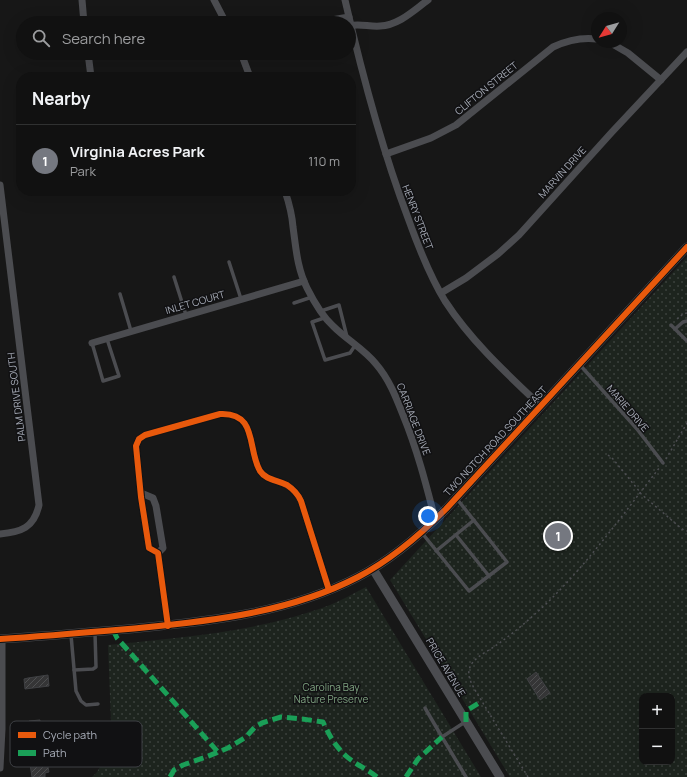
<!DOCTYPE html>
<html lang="en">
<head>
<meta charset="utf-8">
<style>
  :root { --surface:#111; --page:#1a1a1a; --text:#f1f3f6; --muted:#9c9d9f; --line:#303131; --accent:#757880 }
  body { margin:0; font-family:Manrope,sans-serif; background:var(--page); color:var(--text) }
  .controls { position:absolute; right:12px; bottom:12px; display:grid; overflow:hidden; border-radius:8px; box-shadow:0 4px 16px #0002 }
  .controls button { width:36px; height:36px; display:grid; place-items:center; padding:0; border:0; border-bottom:1px solid var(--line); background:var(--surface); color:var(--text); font:20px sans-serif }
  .compass { position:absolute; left:591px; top:12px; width:36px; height:36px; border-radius:50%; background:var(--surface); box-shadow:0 4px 16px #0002; rotate:233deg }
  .you { position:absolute; left:428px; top:516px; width:14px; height:14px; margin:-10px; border:3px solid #fff; border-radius:50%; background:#1a73e8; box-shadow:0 0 0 6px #1a73e833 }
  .badge { display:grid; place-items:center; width:26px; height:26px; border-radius:50%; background:var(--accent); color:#fff; font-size:13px; font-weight:700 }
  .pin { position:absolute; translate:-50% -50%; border:2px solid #fff; box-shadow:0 1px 4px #0006 }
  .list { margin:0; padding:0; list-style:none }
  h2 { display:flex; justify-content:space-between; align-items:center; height:52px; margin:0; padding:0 16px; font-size:17px }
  h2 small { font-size:13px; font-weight:400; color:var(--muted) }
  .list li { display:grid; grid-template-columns:26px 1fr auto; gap:12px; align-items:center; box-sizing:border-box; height:72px; padding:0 16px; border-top:1px solid var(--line) }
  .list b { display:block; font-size:15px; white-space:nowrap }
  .list p { margin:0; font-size:13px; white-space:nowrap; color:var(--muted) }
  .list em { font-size:13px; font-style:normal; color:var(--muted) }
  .icon { flex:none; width:22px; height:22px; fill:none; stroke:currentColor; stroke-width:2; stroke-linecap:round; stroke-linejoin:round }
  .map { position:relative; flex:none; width:687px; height:777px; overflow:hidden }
  .search { position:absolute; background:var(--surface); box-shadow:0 4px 16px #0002; left:16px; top:16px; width:340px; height:44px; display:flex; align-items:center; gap:10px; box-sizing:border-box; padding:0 14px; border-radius:22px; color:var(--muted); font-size:15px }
  .panel { position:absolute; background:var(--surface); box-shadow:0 4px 16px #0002; left:16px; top:72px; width:340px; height:124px; border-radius:16px }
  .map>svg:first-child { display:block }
  .park { fill:url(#park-dots); fill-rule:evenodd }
  .building { fill:url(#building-hatch); stroke:#3f4043 }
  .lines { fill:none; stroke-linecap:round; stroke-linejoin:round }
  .path { stroke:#4d4e52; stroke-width:1.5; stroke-dasharray:2 3; stroke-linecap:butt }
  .service { stroke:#4b4c50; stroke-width:3.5 }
  .minor { stroke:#4b4c50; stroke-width:7 }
  .tertiary { stroke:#4b4c50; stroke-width:9 }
  .quiet { stroke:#1a9f57; stroke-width:5; stroke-dasharray:10 5; stroke-linecap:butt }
  .cycleway-casing { stroke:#111113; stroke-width:8 }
  .cycleway { stroke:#e8590c; stroke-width:6 }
  .labels { text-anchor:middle; stroke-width:3; stroke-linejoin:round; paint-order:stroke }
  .street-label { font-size:10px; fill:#a8adb8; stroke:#111113 }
  .park-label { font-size:10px; fill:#7fa381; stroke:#111113 }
  .key { fill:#111113; stroke:#3e4045; stroke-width:1 }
  .key-label { font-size:11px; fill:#a8adb8 }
</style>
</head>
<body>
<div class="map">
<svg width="687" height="777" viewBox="0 0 687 777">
  <defs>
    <pattern id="park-dots" width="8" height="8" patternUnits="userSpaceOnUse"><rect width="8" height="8" fill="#1d241e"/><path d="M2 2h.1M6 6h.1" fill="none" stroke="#3b413d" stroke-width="1.8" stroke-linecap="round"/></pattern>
    <pattern id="building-hatch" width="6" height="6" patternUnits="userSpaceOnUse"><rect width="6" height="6" fill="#353536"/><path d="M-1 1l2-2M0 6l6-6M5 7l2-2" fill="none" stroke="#4f5051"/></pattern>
  </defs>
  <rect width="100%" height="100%" fill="#171717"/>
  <g class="park">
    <path d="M687 257V777H510L390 580ZM642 696H672V762H642Z"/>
    <path d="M366 587 481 777H92L97 772 112 747 108 645C183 637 259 632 330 605 342 600 354 593 366 587Z"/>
  </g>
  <g class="building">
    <polygon points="536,672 550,693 540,700 527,679"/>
    <polygon points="48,675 49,686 25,689 24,679 28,678"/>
    <polygon points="40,720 40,726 45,725 45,733 41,733 41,745 28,746 27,728 29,728 29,721"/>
    <polygon points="47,762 49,772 45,773 45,777 32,777 30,764"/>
  </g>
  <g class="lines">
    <g class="path">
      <polyline points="677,319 683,314 687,313"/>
      <polyline points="608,455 613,459 640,492"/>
      <polyline points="666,459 687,423"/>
      <polyline points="640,493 682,529 687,531"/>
      <path d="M528 777 475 690C470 681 465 672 473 662 479 655 490 650 498 644 515 632 531 618 547 603 589 562 624 513 660 467"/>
    </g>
    <g class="service">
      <polyline points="229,262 241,299"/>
      <polyline points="174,277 186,315"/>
      <polyline points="120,294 131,331"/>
      <polyline points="294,303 312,297"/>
      <polyline points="321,311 339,305 347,337"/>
      <polyline points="324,318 312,322 325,360 350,353 356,344"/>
      <polyline points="671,325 687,341"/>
      <polyline points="675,329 683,322 687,321"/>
      <polyline points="92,343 103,381 119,376 107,339"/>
      <polyline points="580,365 637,429 663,463"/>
      <polyline points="422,533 469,591 507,562 457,499"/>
      <polyline points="456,535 489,576"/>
      <polyline points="436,551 474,520"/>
      <polyline points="71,635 76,691 81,701 86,705 98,704"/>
      <polyline points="74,670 93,669 96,667 95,633"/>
      <polyline points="425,708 442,737"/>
      <polyline points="465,722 442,737 466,777"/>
    </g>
    <g class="minor">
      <polyline points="82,0 84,23"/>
      <polyline points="214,0 226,23"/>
      <path d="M345 0C362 74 381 147 408 218 418 246 429 275 445 301 471 341 506 373 541 406"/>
      <polyline points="314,23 349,17"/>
      <path d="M349 26C358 23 370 27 380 26 399 25 413 11 428 0"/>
      <polyline points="609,42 628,53 661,80"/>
      <polyline points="88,53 91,77"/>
      <polyline points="241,53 250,77"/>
      <path d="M386 154 431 138 456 125 553 47C568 40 581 37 597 39"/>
      <path d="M0 185 39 505C34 528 21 532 0 534"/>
      <path d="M285 191C289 203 292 214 293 227 296 248 297 268 307 288 314 302 322 316 333 326 347 340 364 349 376 364 389 379 396 397 403 415 417 449 426 484 435 519"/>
      <polyline points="441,293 466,278 498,254 519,235 612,132 687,52"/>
      <polyline points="92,343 304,281"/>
      <polyline points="141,493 153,498 156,506 163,548 158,553"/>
      <path d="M168 626 158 553 149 548 141 497 136 446 139 439 145 435 220 414C258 412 247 449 260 471 266 480 277 480 287 485 293 489 298 494 301 501L329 590"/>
      <polyline points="0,768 2,729 2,639"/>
    </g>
    <g class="tertiary">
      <polyline points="373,569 500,777"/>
      <path d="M0 639C46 636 92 632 139 628 213 621 291 612 358 577 391 560 420 535 446 509L687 247"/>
    </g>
    <g class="quiet">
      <polyline points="113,630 117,638 218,752"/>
      <polyline points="466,722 466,711 482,701"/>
      <path d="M170 777 174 770 183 765 206 757 228 748 246 737 255 727 262 723 281 717 302 719 323 722C329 735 335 746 346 756 355 764 367 769 377 777"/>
      <polyline points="406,777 418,759 442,737"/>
    </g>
    <g class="cycleway-casing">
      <g id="cycleway">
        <path d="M168 626 158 553 149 548 141 497 136 446 139 439 145 435 220 414C258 412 247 449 260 471 266 480 277 480 287 485 293 489 298 494 301 501L329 590"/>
        <path d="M0 639C46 636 92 632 139 628 213 621 291 612 358 577 391 560 420 535 446 509L687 247"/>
      </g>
    </g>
    <use href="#cycleway" class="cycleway"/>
  </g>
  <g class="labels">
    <g class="street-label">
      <text transform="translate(486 88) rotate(-39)" y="4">CLIFTON STREET</text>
      <text transform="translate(562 172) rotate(-48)" y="4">MARVIN DRIVE</text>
      <text transform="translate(418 217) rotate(69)" y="4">HENRY STREET</text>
      <text transform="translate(195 302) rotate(-16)" y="4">INLET COURT</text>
      <text transform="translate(16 397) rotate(-97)" y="4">PALM DRIVE SOUTH</text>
      <text transform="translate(628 408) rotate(49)" y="4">MARIE DRIVE</text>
      <text transform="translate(414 419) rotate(69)" y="4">CARRIAGE DRIVE</text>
      <text transform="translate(495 441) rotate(-47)" y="4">TWO NOTCH ROAD SOUTHEAST</text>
      <text transform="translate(446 667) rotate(59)" y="4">PRICE AVENUE</text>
    </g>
    <g class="park-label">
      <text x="331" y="691">Carolina Bay<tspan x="331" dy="12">Nature Preserve</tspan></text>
    </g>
  </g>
  <rect x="10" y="721" width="132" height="46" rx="6" class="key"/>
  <rect x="18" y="732" width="18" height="6" fill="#e8590c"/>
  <rect x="18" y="750" width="18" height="6" fill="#1a9f57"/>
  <g class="key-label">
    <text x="43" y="739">Cycle path</text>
    <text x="43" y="757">Path</text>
  </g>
</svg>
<div class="controls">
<button>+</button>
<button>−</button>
</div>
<svg class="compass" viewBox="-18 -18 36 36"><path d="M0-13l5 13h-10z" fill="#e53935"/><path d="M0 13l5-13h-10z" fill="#9c9d9f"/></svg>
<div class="you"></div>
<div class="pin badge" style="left:558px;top:536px">1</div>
<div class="search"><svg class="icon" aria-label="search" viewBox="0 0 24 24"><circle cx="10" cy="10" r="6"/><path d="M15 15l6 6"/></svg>Search here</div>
<section class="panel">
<h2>Nearby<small></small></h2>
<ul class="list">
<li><span class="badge">1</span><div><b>Virginia Acres Park</b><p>Park</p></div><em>110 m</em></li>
</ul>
</section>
</div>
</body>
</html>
